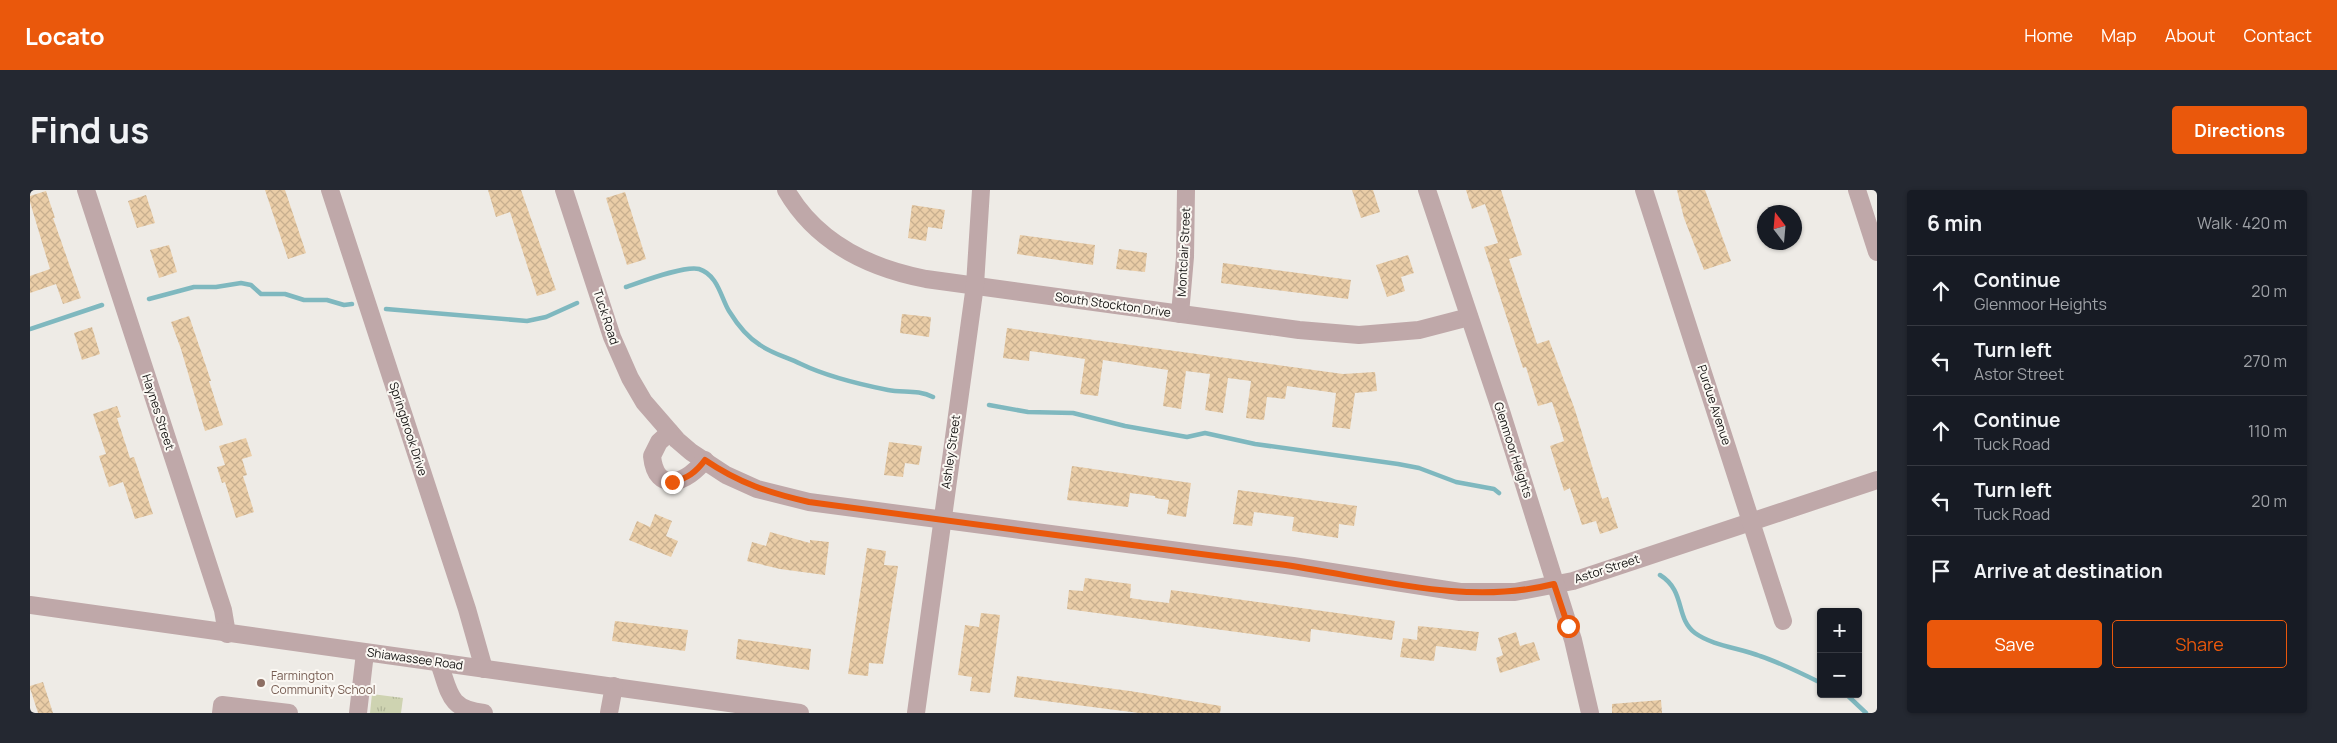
<!DOCTYPE html>
<html lang="en">
<head>
<meta charset="utf-8">
<style>
  :root { --surface:#171b24; --page:#242831; --text:#f1f3f6; --muted:#9ea1a6; --line:#363941; --accent:#ea580c }
  body { margin:0; font-family:Manrope,sans-serif; background:var(--page); color:var(--text) }
  .controls { position:absolute; right:15px; bottom:15px; display:grid; overflow:hidden; border-radius:5px; box-shadow:0 1px 4px #0004 }
  .controls button { width:45px; height:45px; display:grid; place-items:center; padding:0; border:0; border-bottom:1px solid var(--line); background:var(--surface); color:var(--text); font:25px sans-serif }
  .compass { position:absolute; left:1727px; top:15px; width:45px; height:45px; border-radius:50%; background:var(--surface); box-shadow:0 1px 4px #0004; rotate:344deg }
  .stop { position:absolute; width:15px; height:15px; margin:-11px; border:4px solid #ea580c; border-radius:50%; background:#fff }
  .stop.end { background:#ea580c; border-color:#fff; box-shadow:0 1px 5px #0008 }
  .list { margin:0; padding:0; list-style:none }
  h2 { display:flex; justify-content:space-between; align-items:center; height:65px; margin:0; padding:0 20px; font-size:21px }
  h2 small { font-size:16px; font-weight:400; color:var(--muted) }
  .list li { display:grid; grid-template-columns:32px 1fr auto; gap:15px; align-items:center; box-sizing:border-box; height:70px; padding:0 20px; border-top:1px solid var(--line) }
  .list b { display:block; font-size:19px; white-space:nowrap }
  .list p { margin:0; font-size:16px; white-space:nowrap; color:var(--muted) }
  .list em { font-size:16px; font-style:normal; color:var(--muted) }
  .actions { display:flex; gap:10px; padding:15px 20px }
  .actions a { flex:1; padding:11px 0; border:1px solid var(--accent); border-radius:5px; text-align:center; font-size:18px; color:var(--accent) }
  .actions .main { background:var(--accent); color:#fff }
  .icon { flex:none; width:28px; height:28px; fill:none; stroke:currentColor; stroke-width:2; stroke-linecap:round; stroke-linejoin:round }
  .map { position:relative; flex:none; width:1847px; height:523px; overflow:hidden; border-radius:5px }
  header { display:flex; align-items:center; gap:30px; box-sizing:border-box; height:70px; padding:0 25px; background:var(--accent); color:#fff }
  header strong { font-size:24px }
  nav { display:flex; gap:28px; margin-inline-start:auto; font-size:18px }
  .intro { display:flex; align-items:center; justify-content:space-between; box-sizing:border-box; height:120px; padding:0 30px }
  h1 { margin:0; font-size:35px }
  .button { padding:12px 22px; border-radius:5px; background:var(--accent); color:#fff; font-size:18px; font-weight:700 }
  main { display:flex; gap:30px; padding:0 30px }
  aside { flex:1; background:var(--surface); border-radius:5px; box-shadow:0 1px 4px #0004 }
  .map>svg:first-child { display:block }
  .park { fill:url(#park-tufts) }
  .lines { fill:none; stroke-linecap:round; stroke-linejoin:round }
  .stream { stroke:#7fb8bf; stroke-width:4.5 }
  .building { fill:url(#building-cross-hatch) }
  .minor { stroke:#bfa8a9; stroke-width:18 }
  .route { stroke:#ea580c; stroke-width:6 }
  .education-dot { fill:#8d6e63; stroke:#fbf8f3; stroke-width:2 }
  .labels { text-anchor:middle; stroke-width:4; stroke-linejoin:round; paint-order:stroke }
  .street-label { font-size:12px; fill:#131211; stroke:#fbf8f3 }
  .education-label { font-size:12px; fill:#785e54; stroke:#fbf8f3; text-anchor:start }
</style>
</head>
<body>
<header>
<strong>Locato</strong>
<nav><a>Home</a><a>Map</a><a>About</a><a>Contact</a></nav>
</header>
<div class="intro"><h1>Find us</h1><a class="button">Directions</a></div>
<main>
<div class="map">
<svg width="1847" height="523" viewBox="0 0 1847 523">
  <defs>
    <pattern id="park-tufts" width="24" height="20" patternUnits="userSpaceOnUse" patternTransform="scale(1.25)"><rect width="24" height="20" fill="#ced3b1"/><path d="M3 7l-1-3M5 7V3M7 7l1-3M15 17l-1-3M17 17v-4M19 17l1-3" fill="none" stroke="#b0b497"/></pattern>
    <pattern id="building-cross-hatch" width="8" height="8" patternUnits="userSpaceOnUse" patternTransform="scale(1.25)"><rect width="8" height="8" fill="#eacda7"/><path d="M0 0l8 8M0 8l8-8" fill="none" stroke="#c8af8f"/></pattern>
  </defs>
  <rect width="100%" height="100%" fill="#eeebe6"/>
  <polygon class="park" points="342,504 373,508 371,523 340,523"/>
  <g class="lines">
    <g class="stream">
      <path d="M596 97C611 92 655 75 669 79 688 85 691 108 699 121 707 134 717 147 730 155 743 164 757 167 771 174 798 187 828 194 858 200 873 203 888 199 903 207"/>
      <polyline points="119,109 164,97 186,97 211,93 221,95 231,104 255,104 274,110 297,110 314,115 322,114"/>
      <polyline points="356,119 497,131 516,127 547,113"/>
      <polyline points="0,139 72,115"/>
      <polyline points="959,215 998,222 1043,223 1095,236 1157,247 1175,243 1225,254 1368,274 1389,278 1426,292 1464,299 1469,303"/>
      <path d="M1630 385C1656 401 1645 428 1665 443 1683 456 1710 458 1730 466 1751 473 1771 483 1791 493"/>
      <polyline points="1816,504 1836,523"/>
    </g>
  </g>
  <g class="building">
    <polygon points="235,0 255,0 276,63 258,69"/>
    <polygon points="458,0 491,0 526,100 507,106 480,22 466,27"/>
    <polygon points="1322,0 1343,0 1350,22 1331,28"/>
    <polygon points="1436,0 1471,0 1492,65 1479,69 1507,154 1519,150 1545,220 1572,309 1578,307 1588,338 1570,344 1566,331 1552,335 1540,298 1534,301 1520,256 1534,251 1530,237 1522,212 1508,216 1496,177 1493,178 1454,57 1468,53 1455,14 1442,19"/>
    <polygon points="1647,0 1675,0 1701,71 1674,80 1654,28"/>
    <polygon points="16,1 25,28 23,28 51,108 33,114 26,94 0,103 0,86 20,79 0,12 0,6"/>
    <polygon points="595,2 616,69 597,75 576,8"/>
    <polygon points="116,5 125,33 107,38 98,11"/>
    <polygon points="882,15 915,20 912,39 898,37 896,51 878,48"/>
    <polygon points="990,45 1065,55 1063,75 987,64"/>
    <polygon points="139,55 147,82 129,88 120,60"/>
    <polygon points="1089,59 1117,63 1115,82 1086,79"/>
    <polygon points="1378,65 1384,83 1371,87 1375,101 1357,107 1346,75"/>
    <polygon points="1193,73 1321,90 1318,109 1191,93"/>
    <polygon points="872,124 901,127 899,147 870,143"/>
    <polygon points="159,126 181,191 179,191 193,235 175,241 151,159 141,132"/>
    <polygon points="62,137 70,164 52,170 44,143"/>
    <polygon points="977,138 1313,184 1345,182 1347,201 1325,203 1320,239 1302,237 1306,203 1257,196 1255,209 1237,207 1234,230 1216,228 1221,191 1198,188 1193,223 1175,220 1180,184 1156,181 1151,219 1133,216 1138,180 1073,170 1068,206 1050,204 1055,169 1000,161 999,171 973,168"/>
    <polygon points="87,216 91,227 87,228 100,268 104,267 123,324 105,329 93,292 79,297 69,266 76,264 63,224"/>
    <polygon points="216,248 222,266 212,269 217,285 213,286 224,322 206,328 195,292 192,293 187,277 195,275 189,256"/>
    <polygon points="859,252 892,256 889,275 875,273 873,287 854,285"/>
    <polygon points="1042,276 1161,293 1156,327 1137,324 1139,310 1125,308 1125,306 1100,303 1098,317 1037,310"/>
    <polygon points="1208,300 1327,316 1324,336 1309,334 1308,348 1262,341 1264,327 1224,322 1222,336 1203,334"/>
    <polygon points="625,324 642,331 636,346 648,351 641,367 599,350 607,331 620,337"/>
    <polygon points="740,342 780,353 780,350 799,352 795,385 750,379 717,371 722,352 736,356"/>
    <polygon points="837,358 856,361 854,375 868,376 853,474 839,473 838,486 818,484"/>
    <polygon points="1055,388 1101,394 1100,408 1113,410 1139,413 1141,400 1365,431 1362,450 1281,439 1280,452 1037,419 1039,400 1053,401"/>
    <polygon points="951,423 970,425 960,503 940,501 942,487 928,485 935,435 949,437"/>
    <polygon points="585,431 658,440 655,461 582,451"/>
    <polygon points="1388,436 1449,442 1446,461 1406,456 1404,471 1370,467 1373,448 1387,450"/>
    <polygon points="1486,442 1490,456 1504,452 1510,470 1470,483 1466,468 1473,465 1468,448"/>
    <polygon points="708,449 781,459 779,480 706,469"/>
    <polygon points="987,486 1100,501 1191,516 1190,523 1109,523 984,507"/>
    <polygon points="13,492 23,523 8,523 0,498 0,496"/>
    <polygon points="1631,510 1632,523 1582,523 1582,514"/>
  </g>
  <g class="lines">
    <g class="minor">
      <polyline points="56,0 193,420 197,444"/>
      <polyline points="300,0 437,419 454,479"/>
      <polyline points="534,0 582,147 600,188 614,212 647,250 661,262 696,285 727,299 779,312 1263,376 1430,402 1485,402 1543,391 1847,290"/>
      <path d="M756 0C786 52 839 78 896 89L1269 140 1329 145 1389 140 1439 127"/>
      <polyline points="1397,0 1471,221 1543,450 1560,523"/>
      <polyline points="1614,0 1753,431"/>
      <polyline points="1827,0 1847,62"/>
      <polyline points="1150,124 1155,67 1156,0"/>
      <path d="M640 242 629 252 622 266C626 306 658 292 675 270"/>
      <polyline points="0,415 770,523"/>
      <path d="M409 473C420 503 418 519 454 523"/>
      <polyline points="191,523 192,515 259,523"/>
      <polyline points="328,523 335,463"/>
      <polyline points="579,523 584,496"/>
      <polyline points="886,523 945,95 951,0"/>
    </g>
  </g>
  <g class="lines">
    <path class="route" d="M642 292C657 289 666 282 675 270 709 293 739 303 779 312 935 334 1092 353 1248 374 1338 386 1433 417 1524 394L1538 436"/>
  </g>
  <circle class="education-dot" cx="231" cy="493" r="5"/>
  <g class="labels">
    <g class="street-label">
      <text transform="translate(1154 62) rotate(-87)" y="4">Montclair Street</text>
      <text transform="translate(1083 115) rotate(8)" y="4">South Stockton Drive</text>
      <text transform="translate(576 127) rotate(72)" y="4">Tuck Road</text>
      <text transform="translate(1684 215) rotate(72)" y="4">Purdue Avenue</text>
      <text transform="translate(128 222) rotate(72)" y="4">Haynes Street</text>
      <text transform="translate(378 239) rotate(72)" y="4">Springbrook Drive</text>
      <text transform="translate(1483 260) rotate(72)" y="4">Glenmoor Heights</text>
      <text transform="translate(921 262) rotate(-82)" y="4">Ashley Street</text>
      <text transform="translate(1577 379) rotate(-18)" y="4">Astor Street</text>
      <text transform="translate(385 469) rotate(8)" y="4">Shiawassee Road</text>
    </g>
    <g class="education-label">
      <text x="241" y="490">Farmington<tspan x="241" dy="14">Community School</tspan></text>
    </g>
  </g>
</svg>
<div class="controls">
<button>+</button>
<button>−</button>
</div>
<svg class="compass" viewBox="-18 -18 36 36"><path d="M0-13l5 13h-10z" fill="#e53935"/><path d="M0 13l5-13h-10z" fill="#9ea1a6"/></svg>
<div class="stop" style="left:1538px;top:436px"></div>
<div class="stop end" style="left:642px;top:292px"></div>
</div>
<aside>
<h2>6 min<small>Walk · 420 m</small></h2>
<ul class="list">
<li><svg class="icon" aria-label="ahead" viewBox="0 0 24 24"><path d="M12 20V5M6 11l6-6 6 6"/></svg><div><b>Continue</b><p>Glenmoor Heights</p></div><em>20 m</em></li>
<li><svg class="icon" aria-label="left" viewBox="0 0 24 24"><path d="M17 20v-9H6M10 6l-5 5 5 5"/></svg><div><b>Turn left</b><p>Astor Street</p></div><em>270 m</em></li>
<li><svg class="icon" aria-label="ahead" viewBox="0 0 24 24"><path d="M12 20V5M6 11l6-6 6 6"/></svg><div><b>Continue</b><p>Tuck Road</p></div><em>110 m</em></li>
<li><svg class="icon" aria-label="left" viewBox="0 0 24 24"><path d="M17 20v-9H6M10 6l-5 5 5 5"/></svg><div><b>Turn left</b><p>Tuck Road</p></div><em>20 m</em></li>
<li><svg class="icon" aria-label="arrive" viewBox="0 0 24 24"><path d="M6 21V4h12l-3 4 3 4H6"/></svg><div><b>Arrive at destination</b></div></li>
</ul>
<div class="actions"><a class="main">Save</a><a>Share</a></div>
</aside>
</main>
</body>
</html>
